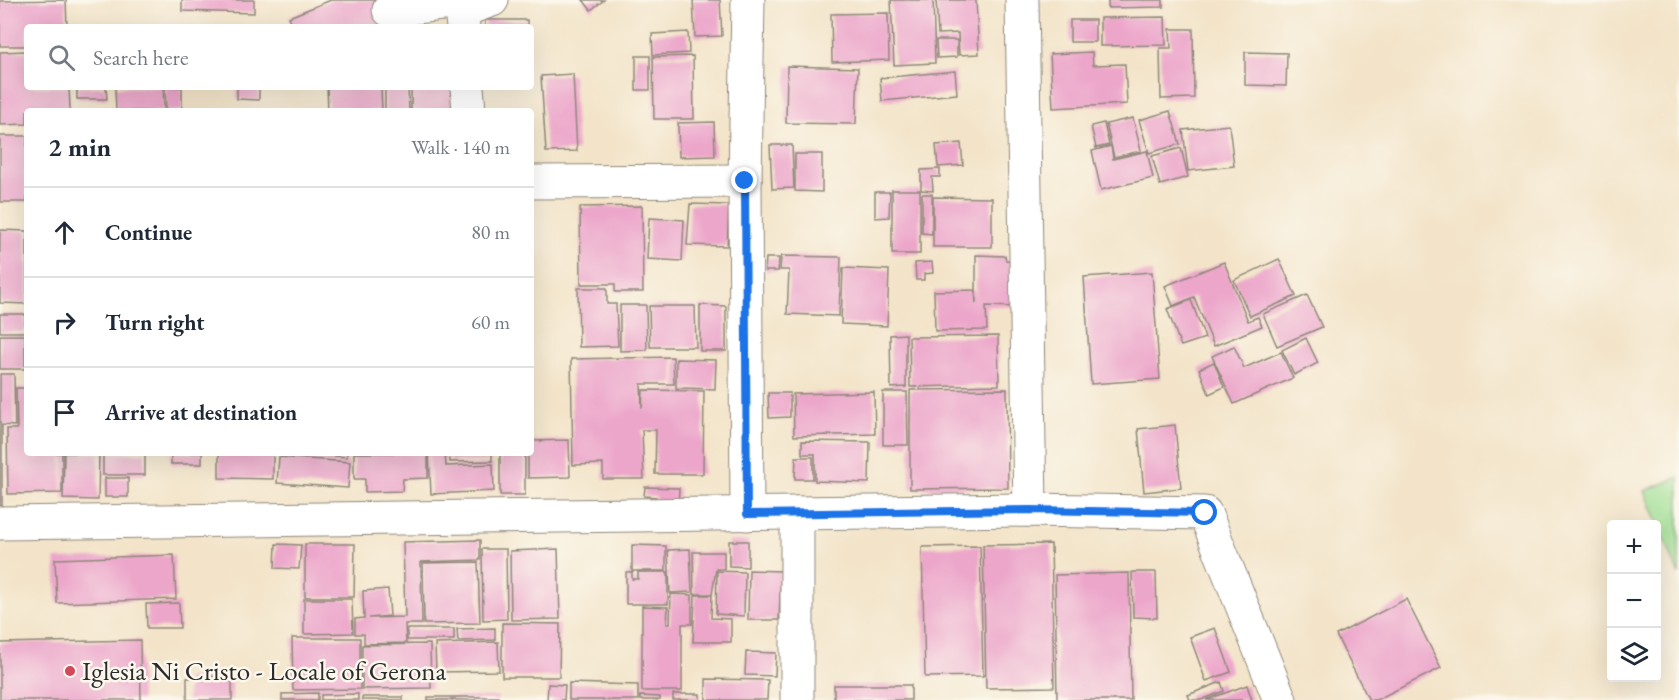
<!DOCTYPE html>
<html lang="en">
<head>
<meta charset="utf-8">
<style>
  :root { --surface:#fff; --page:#f2f2f3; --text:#1f2937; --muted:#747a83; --line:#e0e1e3 }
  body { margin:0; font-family:"EB Garamond",serif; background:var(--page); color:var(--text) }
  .controls { position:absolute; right:18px; bottom:18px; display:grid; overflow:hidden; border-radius:6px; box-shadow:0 6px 24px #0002 }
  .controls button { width:54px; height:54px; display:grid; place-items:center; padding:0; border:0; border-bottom:2px solid var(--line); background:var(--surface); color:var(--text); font:30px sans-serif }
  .stop { position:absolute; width:18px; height:18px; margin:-14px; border:4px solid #1a73e8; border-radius:50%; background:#fff }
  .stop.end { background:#1a73e8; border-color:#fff; box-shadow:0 2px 6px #0008 }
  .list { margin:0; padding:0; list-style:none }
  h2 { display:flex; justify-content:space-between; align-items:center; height:78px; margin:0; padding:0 24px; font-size:26px }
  h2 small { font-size:20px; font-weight:400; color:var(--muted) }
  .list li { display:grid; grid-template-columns:39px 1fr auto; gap:18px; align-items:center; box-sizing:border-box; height:90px; padding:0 24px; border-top:2px solid var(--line) }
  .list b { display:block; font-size:22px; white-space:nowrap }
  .list em { font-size:20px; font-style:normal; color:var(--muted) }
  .icon { flex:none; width:33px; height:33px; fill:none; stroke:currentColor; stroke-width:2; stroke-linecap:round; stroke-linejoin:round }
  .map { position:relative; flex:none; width:1679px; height:700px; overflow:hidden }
  .search { position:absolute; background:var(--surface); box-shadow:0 6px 24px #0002; left:24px; top:24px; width:510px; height:66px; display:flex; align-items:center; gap:15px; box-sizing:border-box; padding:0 21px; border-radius:6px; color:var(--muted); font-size:22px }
  .panel { position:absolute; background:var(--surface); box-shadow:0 6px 24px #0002; left:24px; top:108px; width:510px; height:348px; border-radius:6px }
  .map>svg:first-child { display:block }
  .green { fill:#9fde93; stroke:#65845f; stroke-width:1.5 }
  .building { fill:#eca6ca }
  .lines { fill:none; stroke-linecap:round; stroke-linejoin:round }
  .minor-casing { stroke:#8f887a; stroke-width:35 }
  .minor { stroke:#fff; stroke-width:33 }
  .route { stroke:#1a73e8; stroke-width:8 }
  .poi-dot { fill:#d1495b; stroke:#fbf7ec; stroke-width:2 }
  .labels { text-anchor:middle; stroke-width:5; stroke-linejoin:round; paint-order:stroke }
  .poi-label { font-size:27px; fill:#2b2b2b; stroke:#fbf7ec; text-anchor:start }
</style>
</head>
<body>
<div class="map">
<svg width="1679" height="700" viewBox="0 0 1679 700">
  <rect width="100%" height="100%" fill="#fbf7ec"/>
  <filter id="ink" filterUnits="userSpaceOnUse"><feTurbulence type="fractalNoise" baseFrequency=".0167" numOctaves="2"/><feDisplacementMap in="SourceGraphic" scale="12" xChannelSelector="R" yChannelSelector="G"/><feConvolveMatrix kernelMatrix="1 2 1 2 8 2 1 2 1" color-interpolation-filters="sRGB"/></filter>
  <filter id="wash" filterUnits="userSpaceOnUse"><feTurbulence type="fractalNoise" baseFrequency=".008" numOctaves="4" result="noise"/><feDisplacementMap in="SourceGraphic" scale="24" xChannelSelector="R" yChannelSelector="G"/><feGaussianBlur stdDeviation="1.35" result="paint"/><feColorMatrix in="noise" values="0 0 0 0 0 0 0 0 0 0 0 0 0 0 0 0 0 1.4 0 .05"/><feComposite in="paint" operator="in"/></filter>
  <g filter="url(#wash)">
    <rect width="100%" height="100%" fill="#f3e4c9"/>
    <polygon class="green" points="1679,477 1679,575 1645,491"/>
    <g id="blocks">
      <g class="building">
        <polygon points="66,0 67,27 27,27 27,46 0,46 0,1"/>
        <polygon points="182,0 254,0 254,13 182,11"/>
        <polygon points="331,0 380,0 390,23 381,27 293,27 289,17"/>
        <polygon points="583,0 604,0 591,10"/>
        <polygon points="693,0 720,0 722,36 695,37"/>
        <polygon points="891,0 933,0 935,63 894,65"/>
        <polygon points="936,0 976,0 979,54 959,55 958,33 938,34"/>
        <polygon points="1108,0 1163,0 1163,7 1108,8"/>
        <polygon points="888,13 889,60 832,62 831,14"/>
        <polygon points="1165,17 1166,45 1100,46 1100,18"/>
        <rect x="485" y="20" width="42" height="7"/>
        <rect x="1070" y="20" width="25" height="22"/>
        <polygon points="1170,29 1193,29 1194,98 1161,99 1160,48 1171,48"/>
        <polygon points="688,32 689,53 653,55 652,34"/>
        <polygon points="936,40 957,40 957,57 937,58"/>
        <polygon points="27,51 27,87 69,87 70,111 27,111 27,124 0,125 0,52"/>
        <polygon points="1092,52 1093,65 1125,64 1127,104 1053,108 1050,54"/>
        <polygon points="1245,52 1287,53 1286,86 1245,85"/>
        <rect x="636" y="56" width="14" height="34"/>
        <polygon points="693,56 694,119 654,119 653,57"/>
        <polygon points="787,66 858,68 856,124 786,123"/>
        <polygon points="955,71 957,94 882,101 880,78"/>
        <polygon points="573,74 577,151 546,152 541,76"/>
        <polygon points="77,87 106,87 107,99 77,99"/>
        <polygon points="115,87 163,87 164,111 116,111"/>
        <polygon points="165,87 182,87 182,111 166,111"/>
        <polygon points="237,87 259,87 259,100 237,99"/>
        <polygon points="327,87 381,87 382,111 328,111"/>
        <polygon points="385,87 408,87 409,111 385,111"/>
        <rect x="411" y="87" width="51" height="24"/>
        <polygon points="1170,111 1180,144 1149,153 1139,120"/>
        <polygon points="1133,118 1141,151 1114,157 1106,124"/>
        <polygon points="714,122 715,156 679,157 678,123"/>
        <polygon points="1104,123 1109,145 1096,148 1091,126"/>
        <polygon points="1229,125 1234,166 1188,171 1183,130"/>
        <rect x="0" y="136" width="27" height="66"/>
        <polygon points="961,143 963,165 938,167 936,145"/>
        <polygon points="770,145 792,145 794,188 772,189"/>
        <polygon points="1111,146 1113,159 1147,151 1153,178 1101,190 1092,151"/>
        <polygon points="1181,148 1188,177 1160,185 1152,156"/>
        <polygon points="795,154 822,154 822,192 795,191"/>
        <polygon points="940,169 940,177 932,177 933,191 921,190 921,170"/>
        <rect x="892" y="190" width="28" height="64"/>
        <polygon points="875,192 890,192 889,217 875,218"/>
        <polygon points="922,194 932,194 932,234 922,233"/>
        <polygon points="933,197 992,198 992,247 933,247"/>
        <polygon points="690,204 729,205 727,246 687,245"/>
        <polygon points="642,206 643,292 615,292 615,284 581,284 580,207"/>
        <polygon points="649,218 684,220 682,261 647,259"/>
        <polygon points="0,230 27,231 27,304 0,303"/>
        <polygon points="976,255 1005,256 1006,260 1022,261 1022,307 986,306 987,330 935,331 934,291 975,290 976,304"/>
        <polygon points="781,256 841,257 839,316 787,314 789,270 780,270"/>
        <polygon points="766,258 779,258 778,271 765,271"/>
        <polygon points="1279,259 1296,296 1250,316 1234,280"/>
        <polygon points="932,262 933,273 924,274 924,280 916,280 915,263"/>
        <polygon points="1224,262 1248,321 1258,317 1262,326 1214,346 1194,297 1173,306 1165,286"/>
        <polygon points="843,268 889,270 887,326 841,324"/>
        <polygon points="1152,272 1160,379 1091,384 1084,277"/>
        <polygon points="578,288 607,288 607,304 616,304 618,346 579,347"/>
        <polygon points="1307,295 1322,327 1277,346 1263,314"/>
        <polygon points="1191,300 1205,338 1181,346 1167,309"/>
        <polygon points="620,305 646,305 647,350 620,351"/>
        <polygon points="700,305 726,306 726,351 700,351"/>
        <polygon points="649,306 695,306 696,347 650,347"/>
        <rect x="0" y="314" width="25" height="18"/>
        <polygon points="906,334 906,387 891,388 890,335"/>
        <rect x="0" y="335" width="25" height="34"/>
        <polygon points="998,336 999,385 910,387 909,337"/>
        <polygon points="1306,338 1318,363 1294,375 1282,350"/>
        <polygon points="1234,346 1244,368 1281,352 1293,378 1234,404 1212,356"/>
        <polygon points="673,357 674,384 641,384 642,408 643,390 704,391 703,474 655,474 656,430 642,430 644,479 603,479 603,464 573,465 571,359"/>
        <polygon points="676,359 716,360 715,389 676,388"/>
        <polygon points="1214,362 1224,387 1209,394 1199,369"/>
        <polygon points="0,374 14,374 15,426 0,425"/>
        <polygon points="16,388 27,388 27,453 62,453 62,493 8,494 7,429 17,429"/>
        <polygon points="1007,389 1008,488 910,489 910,390"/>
        <polygon points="874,392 875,434 794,436 793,394"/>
        <polygon points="883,392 907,392 908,445 883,445"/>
        <polygon points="768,393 790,393 790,417 769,418"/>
        <polygon points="1175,425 1181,488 1144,492 1138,429"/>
        <rect x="0" y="427" width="2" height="79"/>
        <polygon points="569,440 570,477 528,478 528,453 531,453 531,441"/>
        <polygon points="802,441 870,442 869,483 815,481 815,454 802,454"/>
        <polygon points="64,453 99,453 98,500 63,499"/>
        <rect x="103" y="453" width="42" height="22"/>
        <rect x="171" y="453" width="31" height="11"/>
        <polygon points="219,453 281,453 273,455 273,479 219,478"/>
        <polygon points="293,453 347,453 347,457"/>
        <polygon points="354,453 428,453 428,478 403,479 402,491 365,492 365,479 354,479"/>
        <polygon points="429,453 445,453 446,466 493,464 494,491 431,494"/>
        <polygon points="449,453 492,453 492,461 450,462"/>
        <rect x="500" y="453" width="25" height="42"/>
        <polygon points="279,457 350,462 348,488 277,483"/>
        <polygon points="796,457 813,457 813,479 795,479"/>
        <rect x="105" y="478" width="23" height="19"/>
        <polygon points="645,487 679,488 678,508 656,507 656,497 644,496"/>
        <polygon points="480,540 480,560 421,562 422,624 405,624 406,643 364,644 364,634 355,634 355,619 364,618 363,591 388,589 390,616 369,618 405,617 403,542"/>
        <polygon points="729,541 748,541 748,567 729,566"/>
        <polygon points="276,544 301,545 299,569 275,568"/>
        <polygon points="305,544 355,544 354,597 305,597"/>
        <polygon points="1051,544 1054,687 986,688 983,545"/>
        <polygon points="632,545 666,546 666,571 632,571"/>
        <polygon points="980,546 983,676 925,677 922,547"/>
        <polygon points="482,549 506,549 507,619 483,620"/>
        <polygon points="558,549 560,619 511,620 510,551"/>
        <polygon points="690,549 692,592 670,593 668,550"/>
        <polygon points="693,552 724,552 724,569 716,569 712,594 694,594"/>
        <polygon points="174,555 176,599 57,603 55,559"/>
        <polygon points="478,562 480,623 424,624 423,563"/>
        <polygon points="749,570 781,571 779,620 748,620"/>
        <polygon points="717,571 745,572 744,616 716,614"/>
        <polygon points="626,572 632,572 632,579 638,579 638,572 668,572 668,604 626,604"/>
        <polygon points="1132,572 1156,572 1157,618 1133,617"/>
        <polygon points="1129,573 1131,700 1057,700 1055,575"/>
        <polygon points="671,594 692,595 692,624 682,624 682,691 642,691 642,606 668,607 667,624 670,624"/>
        <polygon points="695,595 712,595 711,618 731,619 731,642 693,642"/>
        <polygon points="304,599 352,599 353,633 304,634"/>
        <polygon points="1406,599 1441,668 1376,700 1369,700 1336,635"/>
        <polygon points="179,603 180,628 147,628 146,604"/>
        <polygon points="502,623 560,624 559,677 502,677"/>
        <polygon points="495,628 495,640 458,641 457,629"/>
        <polygon points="1215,628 1231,672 1206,681 1190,637"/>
        <rect x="407" y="629" width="47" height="11"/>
        <polygon points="292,638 360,638 360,689 293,690"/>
        <polygon points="140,640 141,700 0,700 0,643"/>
        <polygon points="498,642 499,671 436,672 435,644"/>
        <polygon points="430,644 431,688 362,689 362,645"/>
        <polygon points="746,652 776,653 775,676 745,675"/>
        <polygon points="232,676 232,700 187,700 187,678"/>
        <polygon points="706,679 768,680 767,700 706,700"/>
        <polygon points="1221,682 1224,691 1201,700 1190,700 1188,695"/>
        <polygon points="569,683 638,685 638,700 569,700"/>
        <polygon points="548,684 565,685 564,700 547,700"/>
        <rect x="834" y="685" width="77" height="15"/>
        <polygon points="1247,685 1252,700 1206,700"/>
        <polygon points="318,693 318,700 282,700 282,694"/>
        <polygon points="358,694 358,700 321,700 321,695"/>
        <rect x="673" y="694" width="27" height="6"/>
        <polygon points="640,696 660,697 660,700 640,700"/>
        <rect x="362" y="697" width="41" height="3"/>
        <rect x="428" y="697" width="70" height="3"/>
      </g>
    </g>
  </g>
  <g filter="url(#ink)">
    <use href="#blocks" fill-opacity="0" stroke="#8f887a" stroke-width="1.5"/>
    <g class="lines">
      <g class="minor-casing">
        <g id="minor">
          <polyline points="1022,0 1030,510"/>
          <polyline points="389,10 451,3 461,11 463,27"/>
          <polyline points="461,11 492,0"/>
          <polyline points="467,87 469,111"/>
          <polyline points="531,182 745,181"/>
          <polyline points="797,513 797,700"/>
          <polyline points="747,514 745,181 748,0"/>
          <polyline points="0,523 1030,510 1205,513 1280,700"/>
        </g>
      </g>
      <use href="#minor" class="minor"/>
    </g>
  </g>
  <g class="lines" filter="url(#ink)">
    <polyline class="route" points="745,181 747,514 1030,510 1205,513"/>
  </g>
  <circle class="poi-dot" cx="70" cy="671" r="6"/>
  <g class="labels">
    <g class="poi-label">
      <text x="82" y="680">Iglesia Ni Cristo - Locale of Gerona</text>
    </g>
  </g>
</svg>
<div class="controls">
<button>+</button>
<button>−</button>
<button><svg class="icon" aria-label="layers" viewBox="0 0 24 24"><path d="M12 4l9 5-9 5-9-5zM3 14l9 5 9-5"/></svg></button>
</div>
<div class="stop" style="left:1205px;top:513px"></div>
<div class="stop end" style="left:745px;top:181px"></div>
<div class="search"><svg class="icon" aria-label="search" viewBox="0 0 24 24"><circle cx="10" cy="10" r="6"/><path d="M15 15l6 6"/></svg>Search here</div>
<section class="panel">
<h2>2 min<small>Walk · 140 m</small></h2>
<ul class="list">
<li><svg class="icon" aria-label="ahead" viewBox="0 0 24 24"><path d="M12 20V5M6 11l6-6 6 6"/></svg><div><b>Continue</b></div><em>80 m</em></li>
<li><svg class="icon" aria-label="right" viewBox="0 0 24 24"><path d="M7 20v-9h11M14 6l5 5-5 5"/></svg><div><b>Turn right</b></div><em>60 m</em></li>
<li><svg class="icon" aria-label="arrive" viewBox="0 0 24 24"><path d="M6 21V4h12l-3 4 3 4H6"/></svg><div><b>Arrive at destination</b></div></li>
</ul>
</section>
</div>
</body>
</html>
